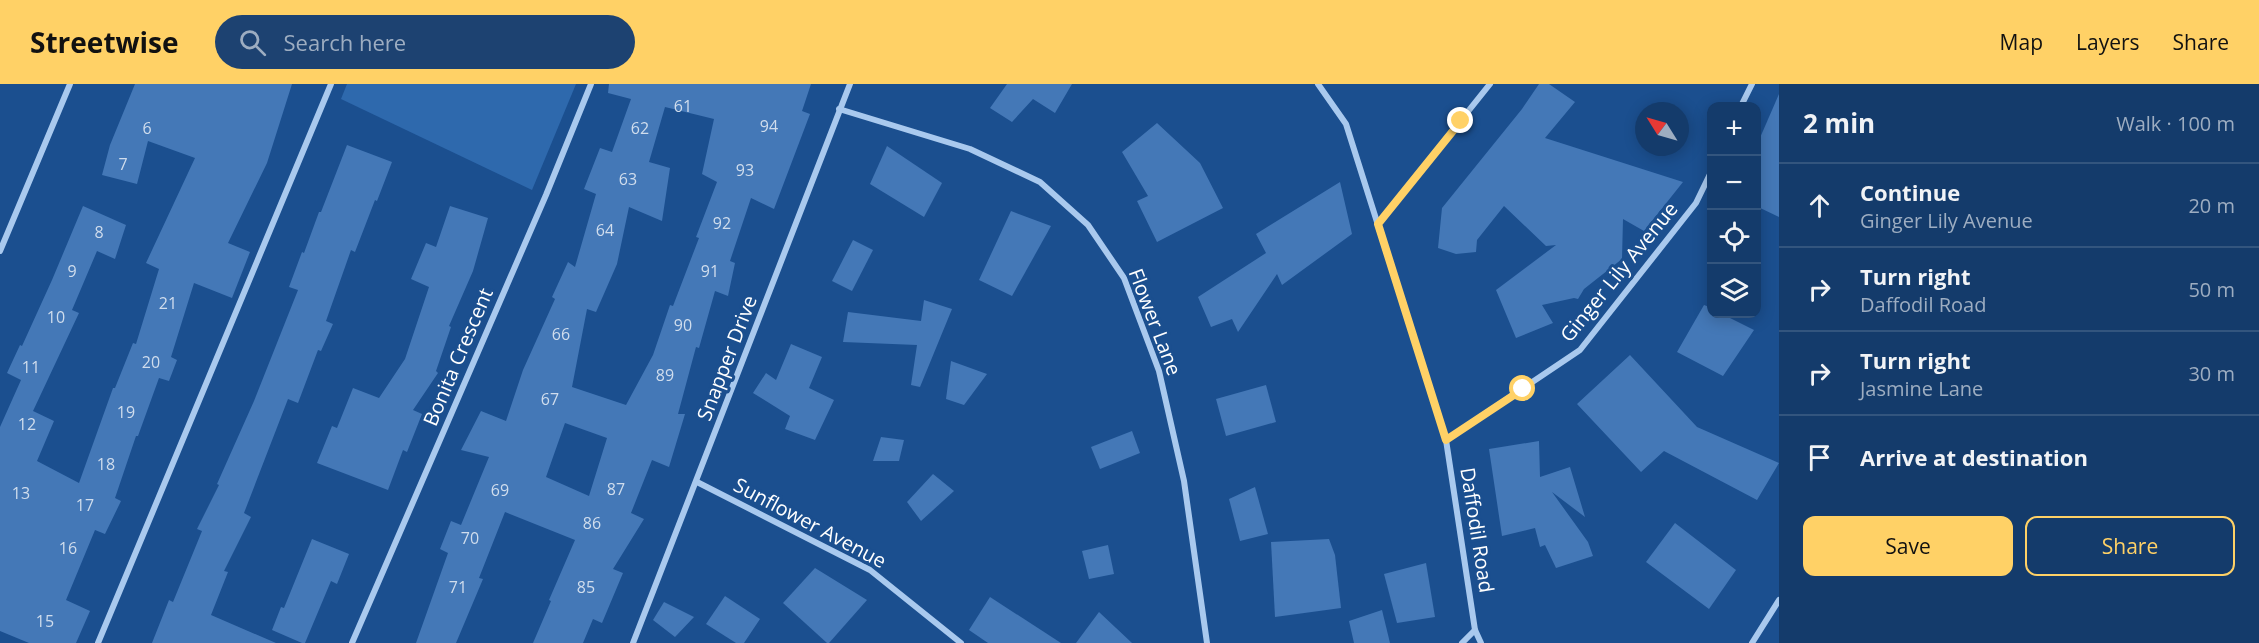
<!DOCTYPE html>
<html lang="en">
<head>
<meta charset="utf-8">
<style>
  :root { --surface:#143b6b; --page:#1d4271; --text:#f1f3f6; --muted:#9dadc1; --line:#33557e; --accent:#ffd166 }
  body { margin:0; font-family:"Open Sans",sans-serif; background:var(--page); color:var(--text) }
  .controls { position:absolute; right:18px; top:18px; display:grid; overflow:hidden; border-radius:12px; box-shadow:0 3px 15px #0003 }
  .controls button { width:54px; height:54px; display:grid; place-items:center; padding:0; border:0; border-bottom:2px solid var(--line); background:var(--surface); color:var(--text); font:30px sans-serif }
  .compass { position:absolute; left:1635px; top:18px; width:54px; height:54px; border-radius:50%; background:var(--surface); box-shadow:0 3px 15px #0003; rotate:307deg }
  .stop { position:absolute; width:18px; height:18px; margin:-14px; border:4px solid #ffd166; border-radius:50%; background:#fff }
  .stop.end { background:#ffd166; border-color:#fff; box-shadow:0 2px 6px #0008 }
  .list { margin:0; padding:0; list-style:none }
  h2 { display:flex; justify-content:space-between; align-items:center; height:78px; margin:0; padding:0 24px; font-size:26px }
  h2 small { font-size:20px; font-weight:400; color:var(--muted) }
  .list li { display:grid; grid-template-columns:39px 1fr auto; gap:18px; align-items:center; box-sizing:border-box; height:84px; padding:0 24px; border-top:2px solid var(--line) }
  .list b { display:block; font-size:22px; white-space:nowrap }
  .list p { margin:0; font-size:20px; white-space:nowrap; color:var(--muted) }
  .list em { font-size:20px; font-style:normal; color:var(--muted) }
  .actions { display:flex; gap:12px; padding:18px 24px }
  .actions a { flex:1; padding:14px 0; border:2px solid var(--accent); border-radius:12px; text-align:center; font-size:21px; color:var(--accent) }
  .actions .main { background:var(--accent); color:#111 }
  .icon { flex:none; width:33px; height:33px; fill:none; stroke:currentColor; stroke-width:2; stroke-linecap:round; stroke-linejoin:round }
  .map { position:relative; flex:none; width:1779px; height:559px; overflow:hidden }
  header { display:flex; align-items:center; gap:36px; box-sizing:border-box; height:84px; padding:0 30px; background:var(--accent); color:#111 }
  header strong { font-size:28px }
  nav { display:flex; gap:33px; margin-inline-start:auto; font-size:21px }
  .search { width:420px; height:54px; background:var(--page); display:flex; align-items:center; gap:15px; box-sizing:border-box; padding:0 21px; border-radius:33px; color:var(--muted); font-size:22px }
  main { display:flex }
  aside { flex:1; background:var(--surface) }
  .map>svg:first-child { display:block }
  .green { fill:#2e69ad }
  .building { fill:#4478b7; fill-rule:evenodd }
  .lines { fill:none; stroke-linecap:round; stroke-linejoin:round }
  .minor { stroke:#a9c9ee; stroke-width:6 }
  .route { stroke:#ffd166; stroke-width:8 }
  .labels { text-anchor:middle; stroke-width:6; stroke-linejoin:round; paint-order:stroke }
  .number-label { font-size:16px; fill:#d0dded }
  .street-label { font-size:20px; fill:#fff; stroke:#1b4f8f }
</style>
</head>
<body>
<header>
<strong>Streetwise</strong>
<div class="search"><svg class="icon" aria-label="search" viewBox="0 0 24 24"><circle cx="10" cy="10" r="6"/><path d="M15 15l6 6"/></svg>Search here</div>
<nav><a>Map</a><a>Layers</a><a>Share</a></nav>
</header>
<main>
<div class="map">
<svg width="1779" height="559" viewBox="0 0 1779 559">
  <rect width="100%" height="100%" fill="#1b4f8f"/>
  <polygon class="green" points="347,0 576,0 532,106 341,15"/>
  <g class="building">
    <polygon points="135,0 292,0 267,79 228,159 250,168 232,214 194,199 171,273 177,276 169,297 159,294 138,352 136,352 115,414 121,417 105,450 95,446 66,516 90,527 76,559 29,559 0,547 0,343 21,296 7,289 20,261 22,262 52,196 83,122 126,141 115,175 97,167 72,226 79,229 33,327 54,337 37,377 79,399 113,304 115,304 133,259 136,260 159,185 146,179 195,74 148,57 137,100 102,91 110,61"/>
    <path d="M609 0H811L802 27 810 30 774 125 751 114 730 177 735 179 728 212 715 207 699 264 696 263 678 330H685L669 383 652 376 631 429 644 435 613 485 623 489 602 539 593 535 583 559H533L551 517 549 516 575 456 505 428 479 494 483 495 456 559H416L448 469 440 465 451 437 461 441 489 373 461 366 481 327 506 337 523 286 555 215 552 213 568 178 575 183 596 110 584 105 600 64 612 68 631 15 608 9ZM665 23 714 35 702 90 717 98 696 153 699 154 673 222 670 221 653 271 626 321 572 303 587 225 596 228 617 180 629 123 662 137 670 84 649 78ZM565 339 607 354 589 412 546 393Z"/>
    <polygon points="1007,0 1072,0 1055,29 1033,15 1012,38 990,24"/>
    <polygon points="1539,0 1549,0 1575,18 1545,54 1683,98 1644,147 1623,135 1622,175 1584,205 1578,215 1574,214 1542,221 1553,239 1516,254 1496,206 1556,161 1546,162 1504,122 1477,156 1476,168 1456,170 1438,164 1442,124 1522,25"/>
    <polygon points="1779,10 1779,133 1756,122 1756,63"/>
    <polygon points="1157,39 1200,79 1223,124 1157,158 1137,117 1148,112 1122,68"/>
    <polygon points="347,61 392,78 377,117 375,116 355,168 351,166 326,237 333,240 321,267 318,266 298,319 288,315 244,429 251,433 224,487 228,488 211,531 276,559 152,559 169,516 173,518 202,447 197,445 219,401 217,400 254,317 298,206 289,203 302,168 304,169 319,128 321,128"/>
    <polygon points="887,62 942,99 924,133 870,100"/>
    <polygon points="1340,98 1352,150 1282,201 1277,190 1238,248 1232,235 1211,243 1198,213 1266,169 1256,150"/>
    <polygon points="450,122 488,134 473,187 449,242 451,243 436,287 438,289 413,326 422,330 407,368 403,366 388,406 317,379 332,342 337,344 353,304 379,314 405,275 429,203 411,195 426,159 436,163"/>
    <polygon points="1011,127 1051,142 1012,212 979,196"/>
    <polygon points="853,156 873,166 852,207 832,197"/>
    <polygon points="924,216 952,225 920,303 911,301 917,261 843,258 848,228 921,237"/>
    <polygon points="1704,221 1712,224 1712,230 1722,230 1754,246 1723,292 1677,268"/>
    <polygon points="791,260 822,273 809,304 834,316 815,356 785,345 790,332 753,309 766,289 776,296"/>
    <polygon points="1630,271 1697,343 1779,379 1757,416 1664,367 1641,388 1577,320"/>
    <polygon points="951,277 987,290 964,321 946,315"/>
    <polygon points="1266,301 1276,338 1226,352 1216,315"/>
    <polygon points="1132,347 1140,369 1100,385 1091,363"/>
    <polygon points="881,353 904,356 899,377 873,377"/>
    <polygon points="1539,357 1540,393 1570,383 1585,433 1552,408 1588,458 1593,472 1556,484 1545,461 1540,463 1535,444 1502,452 1489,365"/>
    <polygon points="933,390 954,407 921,437 907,418"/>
    <polygon points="1255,403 1268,450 1240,457 1229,415"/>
    <polygon points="1675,439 1736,486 1709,525 1646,478"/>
    <polygon points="312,455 349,470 337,500 331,497 305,559 302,559 272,546 281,523 284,524"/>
    <polygon points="1329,455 1335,471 1341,524 1275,533 1271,458"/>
    <polygon points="1108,461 1114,490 1089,495 1082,467"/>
    <polygon points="1426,479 1435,533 1397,539 1384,490"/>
    <polygon points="815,484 867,516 829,559 827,559 783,519"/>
    <polygon points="725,512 760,535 744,559 736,559 706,540"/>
    <polygon points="990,513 1061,559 988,559 969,546"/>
    <polygon points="664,518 694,533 675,553 653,536"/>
    <polygon points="1382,526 1390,559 1354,559 1349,537"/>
    <polygon points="1099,528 1132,559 1076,559"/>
  </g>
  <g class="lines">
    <g class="minor">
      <polyline points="1318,0 1346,40 1446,356 1475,546 1481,559"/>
      <polyline points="1741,22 1752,0"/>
      <polyline points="839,25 970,65 1040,98 1088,141 1124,194 1159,287 1184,397 1207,559"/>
      <polyline points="1378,140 1490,0"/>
      <polyline points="0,167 70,0"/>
      <polyline points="1446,356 1580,266 1696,119 1712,86"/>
      <polyline points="697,398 870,486 961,559"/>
      <polyline points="98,559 331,0"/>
      <polyline points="352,559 546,111 591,0"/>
      <polyline points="633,559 850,0"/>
      <polyline points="1462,559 1475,546"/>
      <polyline points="1752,559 1779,516"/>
    </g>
  </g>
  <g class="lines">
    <polyline class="route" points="1461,37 1378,140 1446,356 1523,305"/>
  </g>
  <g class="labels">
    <g class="number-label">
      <text x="683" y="28">61</text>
      <text x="769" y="48">94</text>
      <text x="147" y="50">6</text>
      <text x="640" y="50">62</text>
      <text x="123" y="86">7</text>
      <text x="745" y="92">93</text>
      <text x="628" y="101">63</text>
      <text x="722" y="145">92</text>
      <text x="605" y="152">64</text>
      <text x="99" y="154">8</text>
      <text x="72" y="193">9</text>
      <text x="710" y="193">91</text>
      <text x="168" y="225">21</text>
      <text x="56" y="239">10</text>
      <text x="683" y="247">90</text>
      <text x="561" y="256">66</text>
      <text x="151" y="284">20</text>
      <text x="31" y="289">11</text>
      <text x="665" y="297">89</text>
      <text x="550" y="321">67</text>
      <text x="126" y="334">19</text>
      <text x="27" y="346">12</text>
      <text x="106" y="386">18</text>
      <text x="616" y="411">87</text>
      <text x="500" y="412">69</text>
      <text x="21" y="415">13</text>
      <text x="85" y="427">17</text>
      <text x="592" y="445">86</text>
      <text x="470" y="460">70</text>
      <text x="68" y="470">16</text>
      <text x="458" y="509">71</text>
      <text x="586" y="509">85</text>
      <text x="45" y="543">15</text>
    </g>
    <g class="street-label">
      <text transform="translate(1619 188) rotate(-51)" y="7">Ginger Lily Avenue</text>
      <text transform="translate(1155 238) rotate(69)" y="7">Flower Lane</text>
      <text transform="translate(458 273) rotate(-67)" y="7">Bonita Crescent</text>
      <text transform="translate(727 274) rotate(-69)" y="7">Snapper Drive</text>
      <text transform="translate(810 439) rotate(28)" y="7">Sunflower Avenue</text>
      <text transform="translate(1477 446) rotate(81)" y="7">Daffodil Road</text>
    </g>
  </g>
</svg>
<div class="controls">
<button>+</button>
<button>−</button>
<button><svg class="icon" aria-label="locate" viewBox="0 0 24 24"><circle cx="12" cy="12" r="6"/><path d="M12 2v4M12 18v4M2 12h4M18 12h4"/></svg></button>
<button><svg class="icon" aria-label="layers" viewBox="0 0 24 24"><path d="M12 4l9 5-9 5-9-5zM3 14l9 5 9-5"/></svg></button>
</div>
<svg class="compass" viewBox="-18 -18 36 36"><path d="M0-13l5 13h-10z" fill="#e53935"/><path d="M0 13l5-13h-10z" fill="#9dadc1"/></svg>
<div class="stop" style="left:1523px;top:305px"></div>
<div class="stop end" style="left:1461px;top:37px"></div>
</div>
<aside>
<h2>2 min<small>Walk · 100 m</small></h2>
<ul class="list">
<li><svg class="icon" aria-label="ahead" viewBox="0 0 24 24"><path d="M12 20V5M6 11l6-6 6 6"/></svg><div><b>Continue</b><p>Ginger Lily Avenue</p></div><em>20 m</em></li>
<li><svg class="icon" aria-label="right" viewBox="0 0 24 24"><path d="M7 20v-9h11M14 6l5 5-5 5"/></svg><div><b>Turn right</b><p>Daffodil Road</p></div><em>50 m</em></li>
<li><svg class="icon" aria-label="right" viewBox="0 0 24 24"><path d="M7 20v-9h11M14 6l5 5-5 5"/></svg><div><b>Turn right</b><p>Jasmine Lane</p></div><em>30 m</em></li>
<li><svg class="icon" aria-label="arrive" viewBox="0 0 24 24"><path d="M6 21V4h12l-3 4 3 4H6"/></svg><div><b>Arrive at destination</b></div></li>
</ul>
<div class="actions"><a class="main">Save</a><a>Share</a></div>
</aside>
</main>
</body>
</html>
